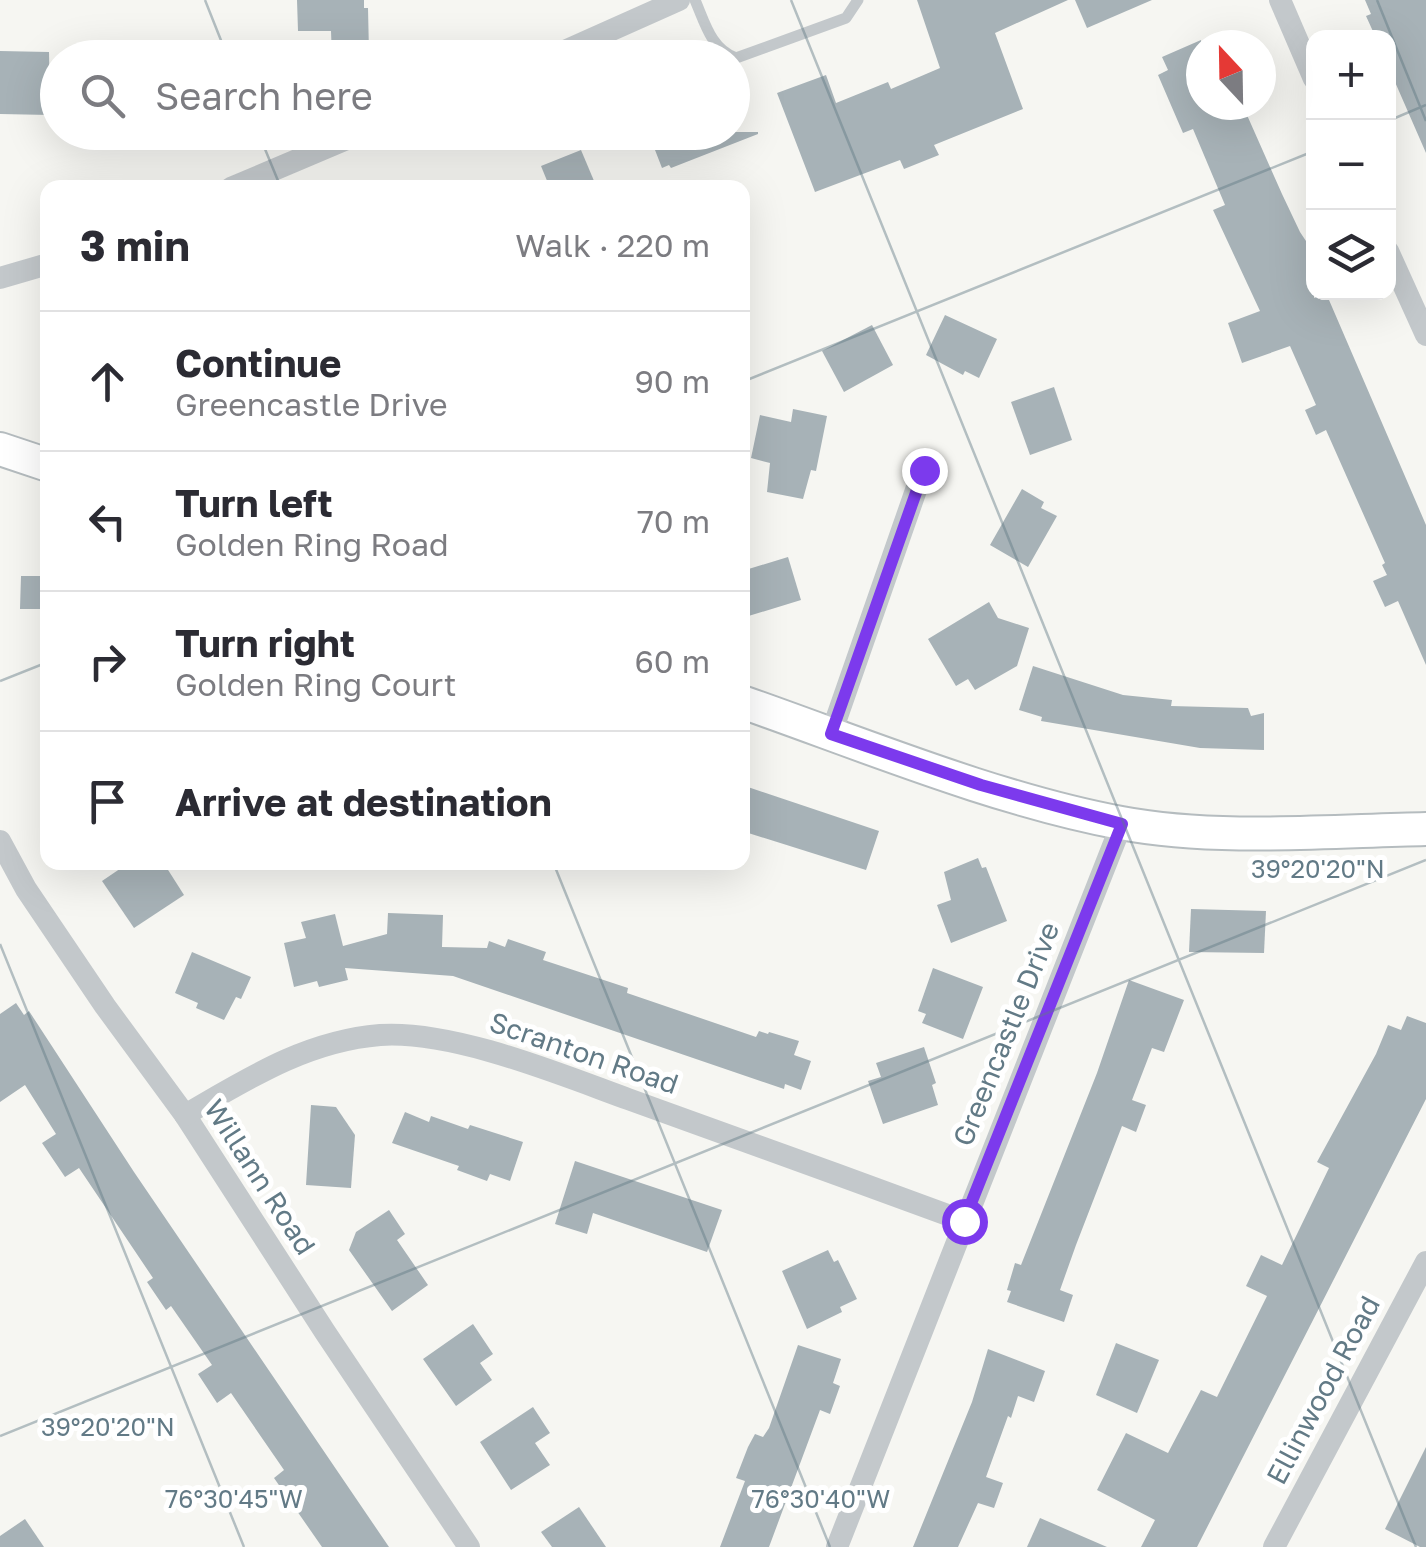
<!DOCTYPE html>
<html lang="en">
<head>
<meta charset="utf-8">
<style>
  :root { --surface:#fff; --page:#f2f2f3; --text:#2b2b33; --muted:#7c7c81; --line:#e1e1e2 }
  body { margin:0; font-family:"Golos Text",sans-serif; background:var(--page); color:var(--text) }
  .controls { position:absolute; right:30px; top:30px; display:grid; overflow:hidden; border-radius:20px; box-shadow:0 10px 40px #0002 }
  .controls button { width:90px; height:90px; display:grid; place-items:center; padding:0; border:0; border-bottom:2px solid var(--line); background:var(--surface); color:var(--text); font:50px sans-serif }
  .compass { position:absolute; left:1186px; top:30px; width:90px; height:90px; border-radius:50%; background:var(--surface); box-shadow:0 10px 40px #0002; rotate:338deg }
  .stop { position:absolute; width:30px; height:30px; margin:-22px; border:8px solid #7c3aed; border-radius:50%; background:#fff }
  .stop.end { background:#7c3aed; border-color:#fff; box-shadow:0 2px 10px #0008 }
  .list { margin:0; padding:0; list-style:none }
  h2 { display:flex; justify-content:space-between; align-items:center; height:130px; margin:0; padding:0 40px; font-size:42px }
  h2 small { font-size:32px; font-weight:400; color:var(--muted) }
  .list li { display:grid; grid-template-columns:65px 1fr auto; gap:30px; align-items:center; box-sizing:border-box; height:140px; padding:0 40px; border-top:2px solid var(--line) }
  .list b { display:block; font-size:38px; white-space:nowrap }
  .list p { margin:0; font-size:32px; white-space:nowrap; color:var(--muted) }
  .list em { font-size:32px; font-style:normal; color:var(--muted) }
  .icon { flex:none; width:55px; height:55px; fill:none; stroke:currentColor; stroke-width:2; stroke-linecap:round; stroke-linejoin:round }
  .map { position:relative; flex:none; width:1426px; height:1547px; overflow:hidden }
  .search { position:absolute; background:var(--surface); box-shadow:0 10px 40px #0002; left:40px; top:40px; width:710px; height:110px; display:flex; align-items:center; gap:25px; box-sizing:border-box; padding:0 35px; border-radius:55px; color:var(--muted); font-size:38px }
  .panel { position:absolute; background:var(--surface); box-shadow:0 10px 40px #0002; left:40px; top:180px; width:710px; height:690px; border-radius:20px }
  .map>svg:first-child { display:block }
  .building { fill:#a7b2b7 }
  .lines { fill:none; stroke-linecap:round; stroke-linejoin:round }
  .secondary-casing { stroke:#b5bcbf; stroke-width:36 }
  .lane { stroke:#c3c8cb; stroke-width:11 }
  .street { stroke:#c3c8cb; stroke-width:22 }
  .secondary { stroke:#fff; stroke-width:32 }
  .route { stroke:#7c3aed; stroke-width:12 }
  .ticks { fill:none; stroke:#627a86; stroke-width:2.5; stroke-opacity:0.45 }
  .labels { text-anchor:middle; stroke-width:10; stroke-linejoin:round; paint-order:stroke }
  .street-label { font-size:28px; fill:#627a86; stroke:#fff }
  .ticks-label { font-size:25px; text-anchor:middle; fill:#627a86; stroke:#fff; stroke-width:10; stroke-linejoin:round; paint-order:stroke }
</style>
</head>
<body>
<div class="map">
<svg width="1426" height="1547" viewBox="0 0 1426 1547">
  <rect width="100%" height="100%" fill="#f6f6f2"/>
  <g class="building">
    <polygon points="297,0 364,0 364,8 368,8 369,53 366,58 332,58 331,31 298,31"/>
    <polygon points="917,0 1068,0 995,33 1023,109 934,145 939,155 904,169 900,160 815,192 777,93 826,75 836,103 888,82 891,89 940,68"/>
    <polygon points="1075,0 1152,0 1087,28"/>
    <polygon points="1365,0 1426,0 1426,153 1388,66 1388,38 1376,38 1366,16 1371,14"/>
    <polygon points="1201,40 1201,105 1246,105 1243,106 1282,194 1300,232 1314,253 1314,298 1326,293 1426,525 1426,665 1398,601 1385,607 1373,581 1387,575 1382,565 1385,563 1326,430 1316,435 1305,410 1316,405 1290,346 1242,363 1228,323 1260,311 1213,210 1225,205 1193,129 1183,133 1158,75 1168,70 1162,57"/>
    <polygon points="0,51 49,52 50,115 0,114"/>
    <polygon points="648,132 758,132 758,134 671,168 669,165 662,168"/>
    <polygon points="581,150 597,188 550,188 541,166"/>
    <polygon points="945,315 997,339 979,378 965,371 963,375 926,355"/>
    <polygon points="872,325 893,365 844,392 822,351"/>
    <polygon points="1054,387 1072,440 1030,455 1011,402"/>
    <polygon points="793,409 827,416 816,471 811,470 803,499 767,492 770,463 751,458 760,415 791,422"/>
    <polygon points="1022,489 1044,502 1041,508 1057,516 1028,567 990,545"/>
    <polygon points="788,557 801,600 742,618 742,571"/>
    <polygon points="21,576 48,576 48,609 20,609"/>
    <polygon points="989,602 998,618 1029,628 1017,666 975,690 968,679 956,686 928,639"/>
    <polygon points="1033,666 1123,695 1172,700 1171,706 1248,708 1251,716 1264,713 1264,750 1200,748 1041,721 1042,717 1019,710"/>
    <polygon points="742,785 879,831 866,870 742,831"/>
    <polygon points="978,858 982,868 986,867 1007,921 951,943 937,905 951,900 944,872"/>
    <polygon points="130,862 163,862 184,895 134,928 102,881"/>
    <polygon points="1191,909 1266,911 1264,953 1189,952"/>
    <polygon points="388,913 443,915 442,947 487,948 489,941 505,947 508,939 546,952 543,960 628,988 627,993 756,1037 759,1031 768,1034 769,1032 799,1041 794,1055 811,1061 801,1090 785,1084 784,1089 453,976 345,968 348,980 319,987 317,981 294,987 284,943 306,938 301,922 335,914 343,946 387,934"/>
    <polygon points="192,952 251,977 241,999 236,997 224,1020 196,1008 198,1003 175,993"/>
    <polygon points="933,968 983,987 963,1039 922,1023 926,1014 918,1011"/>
    <polygon points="1129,980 1184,1000 1164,1052 1152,1048 1132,1100 1146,1105 1136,1132 1122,1126 1076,1245 1060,1290 1073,1295 1064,1322 1007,1302 1011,1291 1007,1290 1015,1263 1021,1265 1097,1073"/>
    <polygon points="16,1003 24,1015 29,1011 134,1172 389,1547 322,1547 274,1478 284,1470 231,1393 217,1403 198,1374 212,1365 171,1306 166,1310 147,1282 153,1278 79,1168 65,1177 42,1143 56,1134 25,1085 0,1102 0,1014"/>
    <polygon points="1407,1016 1426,1023 1426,1099 1197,1547 1141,1547 1155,1520 1097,1490 1126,1433 1168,1453 1201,1390 1217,1397 1267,1296 1246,1286 1261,1255 1282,1265 1329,1168 1317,1162 1376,1054 1388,1025 1401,1030"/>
    <polygon points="924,1047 936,1083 932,1085 938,1105 883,1124 868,1081 881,1077 876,1063"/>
    <polygon points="311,1105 336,1107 355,1135 351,1188 306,1185"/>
    <polygon points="405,1112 429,1122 431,1116 468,1129 470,1125 523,1142 510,1181 490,1174 487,1181 457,1170 459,1166 392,1143"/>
    <polygon points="575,1161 722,1210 707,1252 593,1213 587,1234 555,1224"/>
    <polygon points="389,1210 405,1234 397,1240 428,1285 392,1311 349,1250 356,1232"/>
    <polygon points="828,1250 834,1262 838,1260 857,1299 840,1307 842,1312 807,1329 782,1271"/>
    <polygon points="473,1324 493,1354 480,1363 492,1380 456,1406 423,1359"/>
    <polygon points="1116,1343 1159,1360 1137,1413 1096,1395"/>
    <polygon points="798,1345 841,1359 833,1383 840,1386 830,1414 820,1410 769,1547 720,1547 745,1481 736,1478 748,1447 755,1434 763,1437 769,1428"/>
    <polygon points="988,1349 1045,1371 1034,1402 1018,1396 1011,1418 1008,1416 986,1477 1003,1483 994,1508 978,1503 958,1547 913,1547 972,1402"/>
    <polygon points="533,1407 550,1433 535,1443 550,1465 511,1490 480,1442"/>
    <polygon points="1426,1447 1426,1547 1420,1547 1385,1529"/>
    <polygon points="579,1507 606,1547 552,1547 541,1532"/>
    <polygon points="1040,1518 1107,1547 1027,1547"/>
    <polygon points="25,1519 44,1547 0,1547 0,1536"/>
  </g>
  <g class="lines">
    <g class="secondary-casing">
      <g id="secondary">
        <polyline points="0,449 48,465"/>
        <path d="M742 702C862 744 997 800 1121 823 1216 841 1329 831 1426 829"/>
      </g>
    </g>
    <path class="lane" d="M695 0C705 23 711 49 736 58L846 18 858 0"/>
    <g class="street">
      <polyline points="1280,0 1314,79"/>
      <polyline points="549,58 679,0"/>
      <polyline points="231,188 363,132"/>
      <polyline points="1388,251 1426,335"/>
      <polyline points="0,278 48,264"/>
      <polyline points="831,734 923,470"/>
      <polyline points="0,841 26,889 105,1006 185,1115 325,1332 469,1547"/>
      <path d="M185 1115C247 1079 306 1041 380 1035 453 1030 559 1074 628 1099 741 1139 852 1180 964 1221"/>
      <polyline points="837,1547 1122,823"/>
      <polyline points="1274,1547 1426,1262"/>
    </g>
    <use href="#secondary" class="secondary"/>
  </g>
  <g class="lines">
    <polyline class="route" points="924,470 831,734 981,785 1122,824 964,1221"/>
  </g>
  <path class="ticks" d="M205 0 228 58M791 0 1416 1547M1377 0 1426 121M1388 121 1426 105M258 132 281 188M742 382 1314 151M0 681 48 662M553 862 830 1547M0 944 244 1547M0 1436 1426 860"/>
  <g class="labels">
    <g class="street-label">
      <text transform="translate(1006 1034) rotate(-68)" y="10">Greencastle Drive</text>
      <text transform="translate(584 1053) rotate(19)" y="10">Scranton Road</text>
      <text transform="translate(260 1177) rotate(57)" y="10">Willann Road</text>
      <text transform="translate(1323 1390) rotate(-62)" y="10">Ellinwood Road</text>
    </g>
  </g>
  <g class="ticks-label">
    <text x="1318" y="878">39°20'20"N</text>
    <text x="108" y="1436">39°20'20"N</text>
    <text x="234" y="1508">76°30'45"W</text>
    <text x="821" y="1508">76°30'40"W</text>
  </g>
</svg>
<div class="controls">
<button>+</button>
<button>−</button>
<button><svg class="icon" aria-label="layers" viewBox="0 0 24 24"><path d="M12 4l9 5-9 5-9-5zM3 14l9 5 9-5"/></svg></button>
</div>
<svg class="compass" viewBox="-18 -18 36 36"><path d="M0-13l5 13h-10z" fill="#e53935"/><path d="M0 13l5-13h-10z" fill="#7c7c81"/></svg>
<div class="stop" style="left:964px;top:1221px"></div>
<div class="stop end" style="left:924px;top:470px"></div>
<div class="search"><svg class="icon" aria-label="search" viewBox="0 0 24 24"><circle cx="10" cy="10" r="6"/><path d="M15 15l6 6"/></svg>Search here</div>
<section class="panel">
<h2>3 min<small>Walk · 220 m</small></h2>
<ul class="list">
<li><svg class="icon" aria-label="ahead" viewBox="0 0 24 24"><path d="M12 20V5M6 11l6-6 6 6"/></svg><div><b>Continue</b><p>Greencastle Drive</p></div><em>90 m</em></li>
<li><svg class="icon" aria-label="left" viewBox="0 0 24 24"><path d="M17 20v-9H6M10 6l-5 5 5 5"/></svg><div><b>Turn left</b><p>Golden Ring Road</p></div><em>70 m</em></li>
<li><svg class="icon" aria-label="right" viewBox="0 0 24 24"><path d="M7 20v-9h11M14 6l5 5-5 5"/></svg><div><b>Turn right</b><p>Golden Ring Court</p></div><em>60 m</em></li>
<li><svg class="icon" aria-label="arrive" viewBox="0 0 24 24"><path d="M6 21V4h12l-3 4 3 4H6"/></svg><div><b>Arrive at destination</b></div></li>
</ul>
</section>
</div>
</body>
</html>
